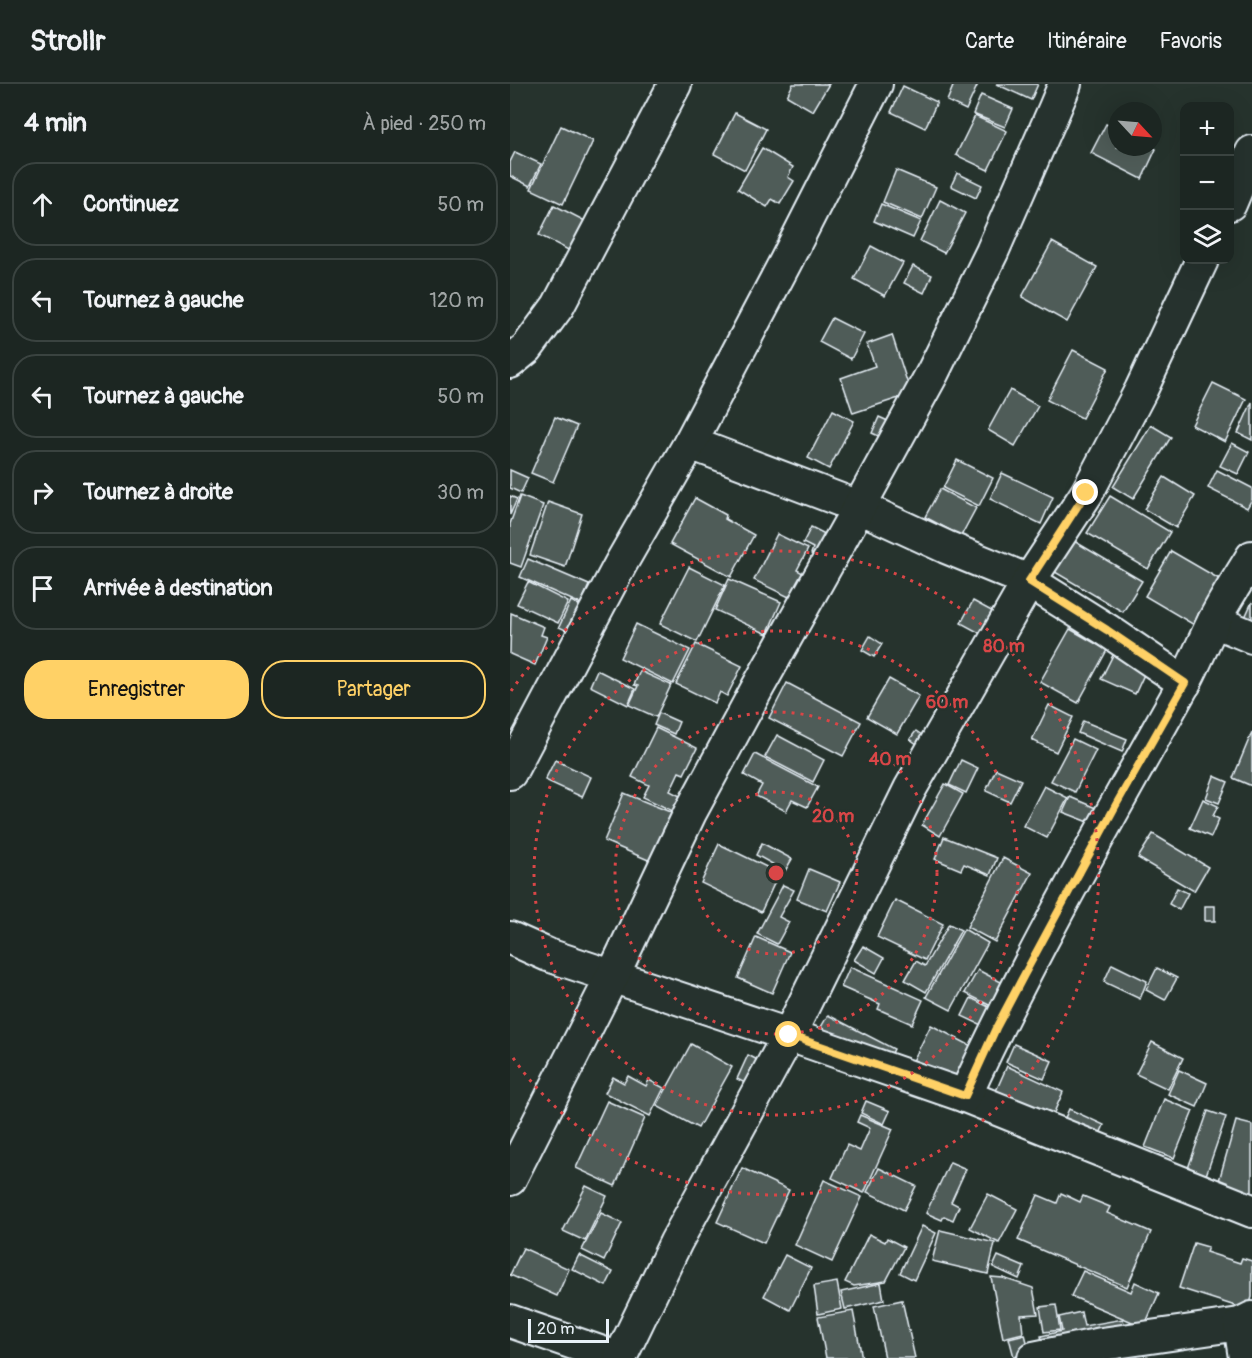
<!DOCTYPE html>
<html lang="fr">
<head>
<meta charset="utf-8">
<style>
  :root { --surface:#1c2622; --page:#29322f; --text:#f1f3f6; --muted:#a0a5a5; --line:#3a4340; --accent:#ffd166 }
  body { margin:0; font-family:Pangolin,sans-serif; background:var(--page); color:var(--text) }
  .controls { position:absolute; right:18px; top:18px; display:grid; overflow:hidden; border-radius:12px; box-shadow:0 6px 24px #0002 }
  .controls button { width:54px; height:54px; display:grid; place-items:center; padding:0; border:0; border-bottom:2px solid var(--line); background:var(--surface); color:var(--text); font:30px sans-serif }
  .compass { position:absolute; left:598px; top:18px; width:54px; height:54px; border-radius:50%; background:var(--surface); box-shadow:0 6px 24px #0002; rotate:116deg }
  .scale { position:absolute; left:18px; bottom:15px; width:81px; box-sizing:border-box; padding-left:6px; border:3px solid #e8f1f8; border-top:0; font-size:16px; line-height:21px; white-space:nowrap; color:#e8f1f8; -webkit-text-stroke:4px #26332d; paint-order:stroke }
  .stop { position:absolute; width:18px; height:18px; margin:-14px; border:4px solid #ffd166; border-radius:50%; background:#fff }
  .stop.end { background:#ffd166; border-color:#fff; box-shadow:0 2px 6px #0008 }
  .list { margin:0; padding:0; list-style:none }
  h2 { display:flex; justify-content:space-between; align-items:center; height:78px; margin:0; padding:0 24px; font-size:26px }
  h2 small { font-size:20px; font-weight:400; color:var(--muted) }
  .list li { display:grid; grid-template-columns:39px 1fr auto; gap:18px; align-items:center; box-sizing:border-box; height:84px; margin:0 12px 12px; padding:0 12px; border:2px solid var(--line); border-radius:24px }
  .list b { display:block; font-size:22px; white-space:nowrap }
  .list em { font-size:20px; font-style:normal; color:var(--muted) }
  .actions { display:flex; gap:12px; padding:18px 24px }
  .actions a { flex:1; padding:14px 0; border:2px solid var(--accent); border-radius:24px; text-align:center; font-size:21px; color:var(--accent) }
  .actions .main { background:var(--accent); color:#111 }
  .icon { flex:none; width:33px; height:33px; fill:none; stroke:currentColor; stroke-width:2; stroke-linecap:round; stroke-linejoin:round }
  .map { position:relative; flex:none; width:742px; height:1274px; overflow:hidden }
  header { display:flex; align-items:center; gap:36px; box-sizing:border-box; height:84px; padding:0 30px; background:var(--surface); border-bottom:2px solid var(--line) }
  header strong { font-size:28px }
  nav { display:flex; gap:33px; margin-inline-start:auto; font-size:21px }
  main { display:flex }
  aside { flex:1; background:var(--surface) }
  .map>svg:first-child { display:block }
  .building { fill:#505c59; stroke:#e8f1f8; stroke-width:1.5 }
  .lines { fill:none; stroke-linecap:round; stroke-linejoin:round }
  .minor-casing { stroke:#e8f1f8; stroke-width:36 }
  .minor { stroke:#26332d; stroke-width:32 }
  .route { stroke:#ffd166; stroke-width:8 }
  .ring { fill:none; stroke:#d94647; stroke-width:3; stroke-dasharray:3 6 }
  .centre { fill:#d94647; stroke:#26332d; stroke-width:3 }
  .ring-label { font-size:18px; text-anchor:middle; font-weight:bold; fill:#d94647; stroke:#26332d; stroke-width:4.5; stroke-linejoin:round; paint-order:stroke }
</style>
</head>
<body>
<header>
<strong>Strollr</strong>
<nav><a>Carte</a><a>Itinéraire</a><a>Favoris</a></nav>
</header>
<main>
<aside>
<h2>4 min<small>À pied · 250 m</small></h2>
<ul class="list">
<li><svg class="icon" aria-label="ahead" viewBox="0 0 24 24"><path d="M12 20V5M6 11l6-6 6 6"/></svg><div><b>Continuez</b></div><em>50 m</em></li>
<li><svg class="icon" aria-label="left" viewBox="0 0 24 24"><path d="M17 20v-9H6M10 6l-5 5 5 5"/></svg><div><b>Tournez à gauche</b></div><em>120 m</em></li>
<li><svg class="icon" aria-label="left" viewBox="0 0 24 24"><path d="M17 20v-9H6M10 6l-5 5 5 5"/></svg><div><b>Tournez à gauche</b></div><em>50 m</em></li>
<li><svg class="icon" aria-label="right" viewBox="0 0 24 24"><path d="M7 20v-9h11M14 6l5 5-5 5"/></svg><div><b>Tournez à droite</b></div><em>30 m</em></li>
<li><svg class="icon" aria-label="arrive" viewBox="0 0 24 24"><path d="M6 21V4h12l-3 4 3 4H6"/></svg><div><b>Arrivée à destination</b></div></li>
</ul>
<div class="actions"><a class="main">Enregistrer</a><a>Partager</a></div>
</aside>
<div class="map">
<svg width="742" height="1274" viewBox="0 0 742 1274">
  <rect width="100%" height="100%" fill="#26332d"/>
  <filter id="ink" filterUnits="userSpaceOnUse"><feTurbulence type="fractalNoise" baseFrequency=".0167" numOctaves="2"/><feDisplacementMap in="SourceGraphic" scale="12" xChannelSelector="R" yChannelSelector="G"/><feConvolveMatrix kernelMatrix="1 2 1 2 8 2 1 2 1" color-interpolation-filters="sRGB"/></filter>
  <g filter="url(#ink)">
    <g class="building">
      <polygon points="283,0 319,0 303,27 277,12"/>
      <polygon points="444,0 468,0 456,26 437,17"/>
      <polygon points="486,0 528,0 521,16"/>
      <polygon points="393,2 427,18 415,44 381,28"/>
      <polygon points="471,11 503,25 495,43 463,30"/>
      <polygon points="225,29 256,45 235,86 204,70"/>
      <polygon points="465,32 497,47 478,86 446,71"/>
      <polygon points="596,40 607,45 607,63 642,63 646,65 632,95 581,69"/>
      <polygon points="51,42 83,57 53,120 21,105"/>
      <polygon points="252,64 283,83 278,93 284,97 270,120 262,115 257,123 228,105"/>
      <polygon points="5,68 31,80 20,102 0,92 0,78"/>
      <polygon points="386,86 426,103 412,135 373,118"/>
      <polygon points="447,89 472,101 466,114 441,102"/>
      <polygon points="430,116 455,129 434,169 410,157"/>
      <polygon points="371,120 411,137 403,154 364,137"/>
      <polygon points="44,121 83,141 68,171 29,151"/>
      <polygon points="542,158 587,183 557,238 512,213"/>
      <polygon points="361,162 393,179 375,212 344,195"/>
      <polygon points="403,182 422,191 414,209 394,199"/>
      <polygon points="322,234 354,250 341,275 309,258"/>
      <polygon points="382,251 401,310 343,329 331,294 365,282 357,260"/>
      <polygon points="563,266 598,284 572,334 537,316"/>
      <polygon points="703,299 736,315 715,358 682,341"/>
      <polygon points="500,306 528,322 505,362 478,346"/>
      <polygon points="742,318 742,356 728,349"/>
      <polygon points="323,326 344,337 319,385 298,374"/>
      <polygon points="45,333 67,342 43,398 21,389"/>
      <polygon points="369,333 389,342 382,358 362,349"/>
      <polygon points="641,341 661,353 623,415 603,403"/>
      <polygon points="722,359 739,368 728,390 710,382"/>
      <polygon points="447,376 483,394 469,422 433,404"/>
      <polygon points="0,386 18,394 11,409 0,404"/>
      <polygon points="707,386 742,404 742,415 737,424 698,404"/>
      <polygon points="492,389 543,413 531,440 480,415"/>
      <polygon points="654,393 685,412 666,444 634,425"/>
      <polygon points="430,405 466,424 451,452 415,433"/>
      <polygon points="0,412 7,415 0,431"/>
      <polygon points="10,412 33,421 11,483 0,479 0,440"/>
      <polygon points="600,412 660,448 638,485 577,449"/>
      <polygon points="185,414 216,431 215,435 244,451 221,493 160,460"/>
      <polygon points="38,418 72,430 55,483 20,471"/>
      <polygon points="301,443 329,457 318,479 301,470 303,464 293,459"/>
      <polygon points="267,450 298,465 287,486 293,489 281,514 244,496"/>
      <polygon points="564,457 632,497 613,528 545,488"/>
      <polygon points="661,467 718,500 691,545 635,512"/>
      <polygon points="18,475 79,501 71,520 10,493"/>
      <polygon points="179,483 215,501 187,558 150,540"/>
      <polygon points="219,495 271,518 257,550 205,526"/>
      <polygon points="18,498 58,518 48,539 7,520"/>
      <polygon points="61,517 85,529 73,554 49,543"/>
      <polygon points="463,517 489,531 477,553 451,539"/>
      <polygon points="742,518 742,545 732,540"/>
      <polygon points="1,529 34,543 31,551 37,553 25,581 0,570"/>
      <polygon points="126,540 180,566 163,600 110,574"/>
      <polygon points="560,545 597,566 568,619 530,598"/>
      <polygon points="360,552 372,560 364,573 352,566"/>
      <polygon points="186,560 232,582 217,612 210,608 205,619 166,600"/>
      <polygon points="603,571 636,586 625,610 591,595"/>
      <polygon points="87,586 125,605 118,621 80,602"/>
      <polygon points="130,587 161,601 146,633 119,621 128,602 124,601"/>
      <polygon points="379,595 409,612 387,650 357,633"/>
      <polygon points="277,599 351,638 333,672 259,634"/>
      <polygon points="539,621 563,633 546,668 522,656"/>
      <polygon points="149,629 169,638 164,650 144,641"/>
      <polygon points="573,637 617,655 612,668 568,649"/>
      <polygon points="146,644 187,664 174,690 169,688 160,707 178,716 171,731 133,713 139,701 122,693"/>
      <polygon points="406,647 419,656 414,665 400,655"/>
      <polygon points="742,648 742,702 723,694"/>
      <polygon points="267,651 314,676 303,698 255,673"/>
      <polygon points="563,655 586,666 565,708 541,697"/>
      <polygon points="245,670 308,703 297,723 282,716 276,727 246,712 252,701 234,691"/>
      <polygon points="45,676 81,693 72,713 35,696"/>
      <polygon points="451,676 468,684 456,709 439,701"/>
      <polygon points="486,685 511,696 500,718 476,707"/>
      <polygon points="704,692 718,698 709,719 696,714"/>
      <polygon points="435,700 453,710 430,752 412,741"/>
      <polygon points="534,702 558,714 537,754 513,742"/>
      <polygon points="114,709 177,735 157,784 94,757"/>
      <polygon points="560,713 595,728 589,742 553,728"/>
      <polygon points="693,715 708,722 703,732 709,735 701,753 680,744"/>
      <polygon points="643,750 698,783 684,807 628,774"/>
      <polygon points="434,753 487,774 480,791 454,780 451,786 425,775"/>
      <polygon points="252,759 282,775 275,787 246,771"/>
      <polygon points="209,760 269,789 251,828 191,799"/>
      <polygon points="493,774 522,789 485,858 457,843"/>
      <polygon points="299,785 330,798 317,827 287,815"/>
      <polygon points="273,801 284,806 269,833 279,838 267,860 247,850"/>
      <polygon points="667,804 678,809 669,826 659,820"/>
      <polygon points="385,816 433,840 415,876 367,853"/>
      <rect x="695" y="822" width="10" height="15"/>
      <polygon points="439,840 451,846 416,908 395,896 406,877 415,882"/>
      <polygon points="454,845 478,859 441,926 416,913"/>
      <polygon points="246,853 280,868 262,909 228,894"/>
      <polygon points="353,862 374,874 366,889 344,876"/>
      <polygon points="602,880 637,897 630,915 594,898"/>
      <polygon points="340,883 413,916 402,940 368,925 370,920 331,903"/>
      <polygon points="647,884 667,894 655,916 636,906"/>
      <polygon points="468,886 493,899 481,922 455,909"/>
      <polygon points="461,914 495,931 486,948 452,932"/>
      <polygon points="318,931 384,965 373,987 306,952"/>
      <polygon points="421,941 467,965 448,1000 403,977"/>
      <polygon points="642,958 673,974 658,1005 626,990"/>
      <polygon points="181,960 222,983 188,1044 147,1022"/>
      <polygon points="504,960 542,977 534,995 496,978"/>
      <polygon points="238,971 257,981 245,1004 227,995"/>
      <polygon points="497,982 553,1008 538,1042 482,1016"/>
      <polygon points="669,986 697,999 687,1023 658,1010"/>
      <polygon points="118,992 136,1002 139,996 154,1004 140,1032 95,1009 103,993 114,999"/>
      <polygon points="654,1015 683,1027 664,1074 635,1063"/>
      <polygon points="97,1017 135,1034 105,1102 66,1084"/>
      <polygon points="356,1017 380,1027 374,1040 351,1029"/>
      <polygon points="559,1025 594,1041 584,1063 549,1047"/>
      <polygon points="698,1027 716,1033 694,1097 676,1090"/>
      <polygon points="350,1031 383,1045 354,1109 322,1094 337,1061 350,1067 360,1044 347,1038"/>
      <polygon points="726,1037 742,1041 742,1125 704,1114"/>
      <polygon points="440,1078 456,1085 441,1118 449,1122 443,1136 434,1132 432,1136 416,1129"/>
      <polygon points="232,1084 279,1106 254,1159 207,1138"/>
      <polygon points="369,1084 406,1102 394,1126 357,1108"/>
      <polygon points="314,1096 352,1113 322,1178 285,1161"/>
      <polygon points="76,1102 97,1112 75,1157 53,1147"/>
      <polygon points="551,1109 570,1118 573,1112 600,1123 597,1129 641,1148 617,1203 508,1156 528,1111 547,1119"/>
      <polygon points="478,1110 507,1125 489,1159 460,1144"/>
      <polygon points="91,1129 112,1139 94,1177 72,1166"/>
      <polygon points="412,1142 426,1149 404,1196 390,1189"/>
      <polygon points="430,1146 485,1159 478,1190 422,1177"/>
      <polygon points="359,1150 375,1158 377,1154 394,1163 376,1197 344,1202 335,1198"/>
      <polygon points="684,1159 698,1163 696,1168 730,1179 732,1174 742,1177 742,1213 738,1226 669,1204"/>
      <polygon points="13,1164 59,1185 47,1212 0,1191"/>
      <polygon points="69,1171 103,1188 96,1202 62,1185"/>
      <polygon points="275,1171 301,1184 280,1226 254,1212"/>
      <polygon points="488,1172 514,1183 509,1195 483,1183"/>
      <polygon points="573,1187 621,1208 625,1198 649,1209 634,1243 561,1212"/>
      <polygon points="481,1193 493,1194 523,1204 528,1230 511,1231 513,1249 493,1254"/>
      <polygon points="327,1198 332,1225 308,1230 304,1202"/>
      <polygon points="371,1199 374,1216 335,1225 331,1208"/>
      <polygon points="392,1216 405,1274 375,1274 364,1222"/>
      <polygon points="546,1221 550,1246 534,1248 530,1223"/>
      <polygon points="343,1227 352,1274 316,1274 308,1233"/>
      <polygon points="571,1228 574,1242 613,1235 617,1251 535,1270 531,1252 552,1247 549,1233"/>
      <polygon points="515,1250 520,1270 504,1273 499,1254"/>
    </g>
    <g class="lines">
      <g class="minor-casing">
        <g id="minor">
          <polyline points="720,120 742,68"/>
          <polyline points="0,278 17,264 48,222 165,0"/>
          <polyline points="180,359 349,423 436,463 519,497 597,546 675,599"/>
          <polyline points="704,537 742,553"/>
          <polyline points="0,689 110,481 180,359 276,177 366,0"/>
          <polyline points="0,854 38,871 279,951 455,1012 742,1127"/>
          <path d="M455 1012C519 872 596 739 671 605 683 584 692 561 703 539 714 516 729 495 742 473"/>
          <polyline points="0,1095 102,893 180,729 248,603 349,423 423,288 482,168 545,24 555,0"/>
          <polyline points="0,1237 107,1274"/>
          <polyline points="110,1274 166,1158 279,951 400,705 519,497 577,409 631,306 692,176"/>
          <polyline points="524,1274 592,1260 730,1240 742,1234"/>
          <polyline points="735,1274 730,1240 742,1240"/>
        </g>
      </g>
      <use href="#minor" class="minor"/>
    </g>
  </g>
  <g class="lines" filter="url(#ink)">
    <polyline class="route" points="279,951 455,1012 486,944 514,891 607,719 675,599 597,546 519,497 576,409"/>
  </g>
  <g class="ring">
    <circle cx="266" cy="789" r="81"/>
    <circle cx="266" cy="789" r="161"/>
    <circle cx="266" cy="789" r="242"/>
    <path d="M1 607A322 322 0 1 1 1 971"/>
  </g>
  <circle cx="266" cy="789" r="9" class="centre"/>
  <g class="ring-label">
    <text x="494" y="568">80 m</text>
    <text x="437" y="624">60 m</text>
    <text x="380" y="681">40 m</text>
    <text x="323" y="738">20 m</text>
  </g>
</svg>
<div class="controls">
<button>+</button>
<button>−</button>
<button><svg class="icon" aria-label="layers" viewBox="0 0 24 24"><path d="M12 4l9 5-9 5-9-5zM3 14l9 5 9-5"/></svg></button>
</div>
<svg class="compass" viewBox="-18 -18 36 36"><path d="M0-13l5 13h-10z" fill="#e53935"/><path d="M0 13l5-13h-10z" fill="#a0a5a5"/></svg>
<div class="scale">20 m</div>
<div class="stop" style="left:279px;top:951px"></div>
<div class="stop end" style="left:576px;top:409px"></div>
</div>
</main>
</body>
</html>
